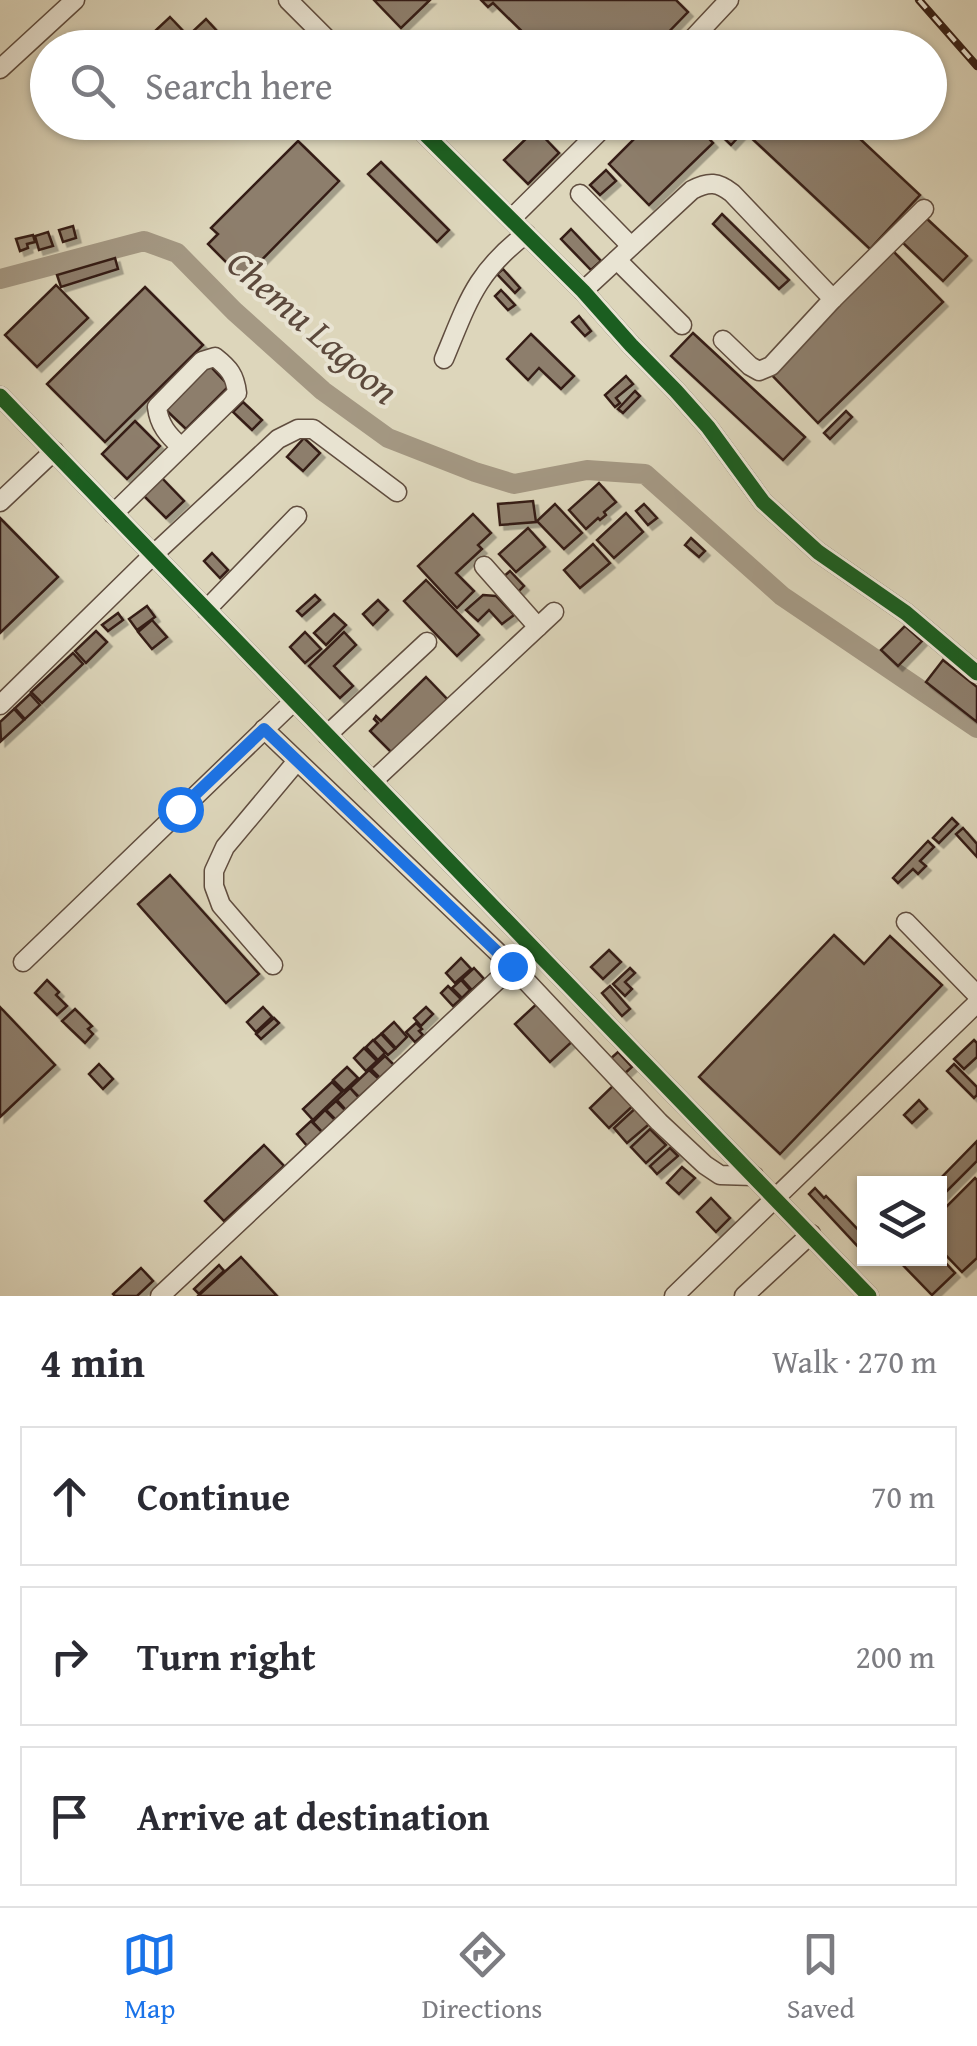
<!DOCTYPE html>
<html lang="en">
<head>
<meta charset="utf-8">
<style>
  :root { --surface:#fff; --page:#f7f7f7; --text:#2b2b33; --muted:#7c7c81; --line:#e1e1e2; --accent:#1a73e8 }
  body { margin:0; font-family:"Gentium Book Plus",serif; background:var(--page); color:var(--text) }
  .controls { position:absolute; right:30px; bottom:30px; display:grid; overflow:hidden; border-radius:0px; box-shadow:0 2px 8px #0004 }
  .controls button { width:90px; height:90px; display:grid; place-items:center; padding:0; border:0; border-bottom:2px solid var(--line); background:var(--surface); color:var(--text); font:50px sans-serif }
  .stop { position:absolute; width:30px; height:30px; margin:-22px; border:8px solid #1a73e8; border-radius:50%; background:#fff }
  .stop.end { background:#1a73e8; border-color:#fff; box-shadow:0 2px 10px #0008 }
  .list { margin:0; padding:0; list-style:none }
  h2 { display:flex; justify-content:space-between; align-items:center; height:130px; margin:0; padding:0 40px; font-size:42px }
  h2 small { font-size:32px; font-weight:400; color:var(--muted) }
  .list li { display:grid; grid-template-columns:65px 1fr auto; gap:30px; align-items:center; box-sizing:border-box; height:140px; margin:0 20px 20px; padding:0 20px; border:2px solid var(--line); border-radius:0px }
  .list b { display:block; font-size:38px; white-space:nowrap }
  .list em { font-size:32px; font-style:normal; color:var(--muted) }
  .icon { flex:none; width:55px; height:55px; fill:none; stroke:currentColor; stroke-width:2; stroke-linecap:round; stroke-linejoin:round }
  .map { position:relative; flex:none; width:977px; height:1296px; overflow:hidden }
  .search { position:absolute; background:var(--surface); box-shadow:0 2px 8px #0004; left:30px; right:30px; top:30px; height:110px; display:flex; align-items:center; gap:25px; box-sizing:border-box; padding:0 35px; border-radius:55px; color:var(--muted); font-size:38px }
  .sheet { height:610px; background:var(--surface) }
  nav { display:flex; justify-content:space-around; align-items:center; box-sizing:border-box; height:140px; border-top:2px solid var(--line); background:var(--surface); font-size:28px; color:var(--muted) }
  nav a { display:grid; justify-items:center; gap:5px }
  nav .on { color:var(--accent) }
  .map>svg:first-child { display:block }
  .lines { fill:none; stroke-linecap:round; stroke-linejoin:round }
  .river { stroke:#a49883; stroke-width:20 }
  .building { fill:#8d7e6c; stroke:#361f16; stroke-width:2.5; filter:url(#shadow) }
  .minor-casing { stroke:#604d3f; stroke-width:21 }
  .minor { stroke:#e9e4d3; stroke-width:18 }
  .rail-casing { stroke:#361f16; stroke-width:8 }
  .rail { stroke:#e9e4d3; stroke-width:4; stroke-dasharray:11; stroke-linecap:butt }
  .cycleway-casing { stroke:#e9e4d3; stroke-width:21 }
  .cycleway { stroke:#1b5e20; stroke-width:15 }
  .route { stroke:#1a73e8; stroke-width:12 }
  .labels { text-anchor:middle; stroke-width:8; stroke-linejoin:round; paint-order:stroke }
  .water-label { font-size:38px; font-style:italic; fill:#5c493c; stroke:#e9e4d3 }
</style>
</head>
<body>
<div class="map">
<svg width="977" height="1296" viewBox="0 0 977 1296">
  <defs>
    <filter id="shadow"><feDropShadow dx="4.5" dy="4.5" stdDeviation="0" flood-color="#0004"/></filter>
  </defs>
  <rect width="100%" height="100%" fill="#ddd6bb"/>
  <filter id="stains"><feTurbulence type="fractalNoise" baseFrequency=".002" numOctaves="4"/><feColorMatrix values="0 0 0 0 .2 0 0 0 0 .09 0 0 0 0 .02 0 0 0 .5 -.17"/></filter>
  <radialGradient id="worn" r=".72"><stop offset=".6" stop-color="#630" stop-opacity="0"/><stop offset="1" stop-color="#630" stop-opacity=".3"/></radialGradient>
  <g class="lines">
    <polyline class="river" points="0,279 144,241 177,253 234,311 323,391 388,438 475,472 514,484 587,470 645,474 782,596 977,728"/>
  </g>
  <g class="building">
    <polygon points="374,0 430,0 401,28"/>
    <polygon points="481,0 676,0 688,12 653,48 539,48 493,3 488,7"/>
    <polygon points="170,17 188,36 206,19 228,43 223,48 171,48 155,31"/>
    <polygon points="747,34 761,48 735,48"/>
    <polygon points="651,122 693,122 713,143 649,205 609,164"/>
    <polygon points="707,122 842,122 920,195 870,249 744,131 731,145"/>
    <polygon points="536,129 559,153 528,184 504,160"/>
    <polygon points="298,141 339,181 243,279 208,244 218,234 211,228"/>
    <polygon points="381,162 449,230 437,242 368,174"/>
    <polygon points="606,170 616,181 600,195 590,185"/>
    <polygon points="722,214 789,280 779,289 713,224"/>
    <polygon points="925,217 967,256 943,281 901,241"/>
    <polygon points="73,226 76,238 63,242 59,230"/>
    <polygon points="571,229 601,261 591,270 561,239"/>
    <polygon points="48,232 53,246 39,250 35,236"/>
    <polygon points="33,235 35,242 27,244 28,248 20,251 16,239"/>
    <polygon points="893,251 943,302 818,423 768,371"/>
    <polygon points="115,258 118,269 61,287 57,275"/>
    <polygon points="503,269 520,288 515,293 497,274"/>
    <polygon points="56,285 88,318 37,367 5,335"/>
    <polygon points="145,287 203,345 105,442 47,384"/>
    <polygon points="501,290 515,305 508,310 495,296"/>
    <polygon points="579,316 591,331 585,336 572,322"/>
    <polygon points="693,333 805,437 783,460 671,356"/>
    <polygon points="531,334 574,376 561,389 539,368 528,380 507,359"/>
    <polygon points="209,365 229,386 186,429 165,409"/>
    <polygon points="626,376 633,384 616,398 620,403 615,407 605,395"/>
    <polygon points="635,391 640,396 623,413 618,409"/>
    <polygon points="243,402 262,420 252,430 233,412"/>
    <polygon points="846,411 852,417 830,439 824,433"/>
    <polygon points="135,421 160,446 127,479 102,454"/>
    <polygon points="304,438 320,453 303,471 287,457"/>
    <polygon points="159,475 184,501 166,518 141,493"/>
    <polygon points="599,483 616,502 604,512 606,515 600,520 598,518 586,529 569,510"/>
    <polygon points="533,501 536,522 500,525 498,504"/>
    <polygon points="555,504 582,533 564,549 537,521"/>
    <polygon points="644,504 657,518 648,525 636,511"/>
    <polygon points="626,513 643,532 614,558 597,540"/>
    <polygon points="473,514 491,533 478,545 482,549 456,573 474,591 457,608 418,566"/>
    <polygon points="0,518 58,577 0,633"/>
    <polygon points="528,528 545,547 516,572 499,554"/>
    <polygon points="691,538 705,551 699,557 685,545"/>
    <polygon points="593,544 610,563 580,588 564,570"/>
    <polygon points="212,553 228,570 220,578 204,561"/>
    <polygon points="510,571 524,586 517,593 502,578"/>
    <polygon points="426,580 479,635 457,656 404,601"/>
    <polygon points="315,595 320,600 302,616 297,611"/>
    <polygon points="483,595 496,596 514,615 502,624 489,610 478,621 466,610"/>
    <polygon points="378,600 388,610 373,625 363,614"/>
    <polygon points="147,606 155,617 137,630 129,619"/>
    <polygon points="118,613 123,620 108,631 102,625"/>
    <polygon points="334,614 346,625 326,645 314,633"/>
    <polygon points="152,620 167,637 152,649 138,632"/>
    <polygon points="905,626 922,641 898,666 881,650"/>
    <polygon points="96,631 107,642 86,663 75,651"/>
    <polygon points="305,632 321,649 305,663 290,647"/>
    <polygon points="344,632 356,645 334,666 353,686 340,698 309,666"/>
    <polygon points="73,653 83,664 42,703 31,692"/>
    <polygon points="943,660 977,687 977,722 926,682"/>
    <polygon points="426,677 448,700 393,754 370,731 378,723 374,719 376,716 381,721"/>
    <polygon points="30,694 40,705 25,719 15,708"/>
    <polygon points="14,709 24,720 1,741 0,722"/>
    <polygon points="952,818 958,824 939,843 933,838"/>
    <polygon points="963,828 977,844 977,857 956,834"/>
    <polygon points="928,841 934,847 920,861 926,866 918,874 913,869 898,883 893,878"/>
    <polygon points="170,875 259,974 226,1003 138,904"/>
    <polygon points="834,935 864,964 890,936 942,985 780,1154 699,1077"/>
    <polygon points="609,950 621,962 603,979 591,967"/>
    <polygon points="461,958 471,969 455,983 446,973"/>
    <polygon points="474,968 484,979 472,990 462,979"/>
    <polygon points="630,968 635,973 625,982 632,989 625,996 613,984"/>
    <polygon points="47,980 59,992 56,995 67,1006 57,1015 35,993"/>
    <polygon points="461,980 470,990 462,998 452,988"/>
    <polygon points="448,986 461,999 453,1006 441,993"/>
    <polygon points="610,986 630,1009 622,1016 602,993"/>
    <polygon points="542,999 577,1037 550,1062 515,1024"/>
    <polygon points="0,1007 55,1065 0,1117"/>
    <polygon points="263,1007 272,1017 256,1032 247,1022"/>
    <polygon points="426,1007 433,1014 421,1026 414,1018"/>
    <polygon points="75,1009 92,1026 88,1029 93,1034 85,1043 62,1021"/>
    <polygon points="274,1018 279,1023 261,1039 256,1034"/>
    <polygon points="394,1022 407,1037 396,1048 382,1033"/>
    <polygon points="416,1023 422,1029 419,1031 423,1035 415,1042 406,1032"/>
    <polygon points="381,1034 395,1049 388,1055 374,1040"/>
    <polygon points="373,1040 385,1053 378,1060 366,1047"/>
    <polygon points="974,1040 977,1043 977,1057 964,1069 954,1059"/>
    <polygon points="364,1048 377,1061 366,1071 354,1058"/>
    <polygon points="618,1052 632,1067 623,1075 609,1060"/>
    <polygon points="385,1056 394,1065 380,1078 371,1069"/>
    <polygon points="99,1064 113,1079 103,1089 89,1074"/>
    <polygon points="954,1064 977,1087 977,1095 974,1098 947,1071"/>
    <polygon points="347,1067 358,1078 344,1091 333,1080"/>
    <polygon points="369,1070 379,1079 359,1097 350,1088"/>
    <polygon points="618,1081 637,1102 609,1128 590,1108"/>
    <polygon points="332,1082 342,1092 313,1120 303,1109"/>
    <polygon points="350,1088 359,1098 346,1110 337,1100"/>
    <polygon points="919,1100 927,1109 912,1123 904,1115"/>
    <polygon points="336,1101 346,1111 336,1120 326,1110"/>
    <polygon points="640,1104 654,1120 627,1143 614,1128"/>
    <polygon points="325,1110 336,1121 323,1133 313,1122"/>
    <polygon points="311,1121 323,1133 308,1147 297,1134"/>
    <polygon points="650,1129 666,1145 646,1163 631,1147"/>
    <polygon points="977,1141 977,1161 940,1198 940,1184 935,1184"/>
    <polygon points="264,1145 284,1166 224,1221 205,1201"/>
    <polygon points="670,1148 678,1156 657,1174 650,1166"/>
    <polygon points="682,1167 695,1178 679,1194 667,1183"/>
    <polygon points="975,1178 977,1180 977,1258 962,1272 940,1249 940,1213"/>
    <polygon points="815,1188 824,1198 826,1196 864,1236 864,1253 809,1194"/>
    <polygon points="711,1198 730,1218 716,1232 697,1212"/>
    <polygon points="241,1257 277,1296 198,1296"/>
    <polygon points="940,1257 955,1273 932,1295 896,1258"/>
    <polygon points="219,1265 224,1271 199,1294 194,1289"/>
    <polygon points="141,1268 153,1281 137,1296 115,1296 113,1294"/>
  </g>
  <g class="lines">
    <g class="minor-casing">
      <g id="minor">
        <polyline points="288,0 336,48"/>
        <polyline points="684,48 729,0"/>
        <polyline points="0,69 75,0"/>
        <polyline points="413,122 583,291 631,345 676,391 708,427 763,502 818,552 906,613 977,673"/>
        <polyline points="580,194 631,246"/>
        <polyline points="511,219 609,122"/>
        <polyline points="617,260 682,325"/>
        <path d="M583 291 692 190C709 181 718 182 732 193L833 299 771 366 759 371 750 366 723 340"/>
        <polyline points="833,299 924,209"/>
        <path d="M444 359C468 302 475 273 526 234"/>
        <polyline points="0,396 869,1296"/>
        <polyline points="0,502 54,451"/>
        <path d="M113 514 237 393C235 375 229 368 215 357L202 361 157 407C159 425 168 435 181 447"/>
        <polyline points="484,566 538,627"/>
        <polyline points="206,610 297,516"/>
        <polyline points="0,705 153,555 278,439 298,429 313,429 397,492"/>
        <polyline points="264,729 512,966 659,1122 705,1165 720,1175 754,1176"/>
        <polyline points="327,735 427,642"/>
        <polyline points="372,782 554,612"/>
        <polyline points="906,922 977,995"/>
        <polyline points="23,962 294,701"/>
        <polyline points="273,965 221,905 214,886 214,871 225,847 297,761"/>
        <polyline points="160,1296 521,958"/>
        <polyline points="674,1296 977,1003"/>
        <polyline points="744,1296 811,1234"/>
      </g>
    </g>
    <use href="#minor" class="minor"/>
    <g class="rail-casing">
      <polyline id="rail" points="919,0 977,66"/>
    </g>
    <use href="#rail" class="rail"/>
    <g class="cycleway-casing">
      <g id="cycleway">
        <polyline points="413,122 583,291 631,345 676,391 708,427 763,502 818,552 906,613 977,673"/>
        <polyline points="0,396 869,1296"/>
      </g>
    </g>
    <use href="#cycleway" class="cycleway"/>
  </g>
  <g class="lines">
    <polyline class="route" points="180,809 264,729 512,966"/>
  </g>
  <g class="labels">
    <g class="water-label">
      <text transform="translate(313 327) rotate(41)" y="13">Chemu Lagoon</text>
    </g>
  </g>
  <rect width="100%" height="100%" filter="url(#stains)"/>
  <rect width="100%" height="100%" fill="url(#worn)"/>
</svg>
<div class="controls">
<button><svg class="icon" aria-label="layers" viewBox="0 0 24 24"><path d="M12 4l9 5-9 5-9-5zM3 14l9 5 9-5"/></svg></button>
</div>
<div class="stop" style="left:180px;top:809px"></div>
<div class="stop end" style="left:512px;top:966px"></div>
<div class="search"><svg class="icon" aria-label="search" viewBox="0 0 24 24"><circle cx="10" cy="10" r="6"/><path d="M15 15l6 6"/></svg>Search here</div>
</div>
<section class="sheet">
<h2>4 min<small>Walk · 270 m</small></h2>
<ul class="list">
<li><svg class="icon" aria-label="ahead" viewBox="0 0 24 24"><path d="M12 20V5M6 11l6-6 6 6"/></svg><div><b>Continue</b></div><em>70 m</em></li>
<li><svg class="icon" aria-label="right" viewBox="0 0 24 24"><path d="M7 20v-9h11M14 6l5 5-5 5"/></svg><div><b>Turn right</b></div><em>200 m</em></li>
<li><svg class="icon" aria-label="arrive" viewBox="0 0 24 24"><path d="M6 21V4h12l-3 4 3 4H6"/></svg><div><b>Arrive at destination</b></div></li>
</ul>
</section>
<nav>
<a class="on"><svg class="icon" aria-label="map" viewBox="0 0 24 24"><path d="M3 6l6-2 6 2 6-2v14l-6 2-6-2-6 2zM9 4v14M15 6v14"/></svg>Map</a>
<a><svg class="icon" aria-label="directions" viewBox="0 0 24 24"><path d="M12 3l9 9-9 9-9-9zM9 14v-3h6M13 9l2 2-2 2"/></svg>Directions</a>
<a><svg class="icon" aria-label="saved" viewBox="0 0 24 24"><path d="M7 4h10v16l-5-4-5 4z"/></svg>Saved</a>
</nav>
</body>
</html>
